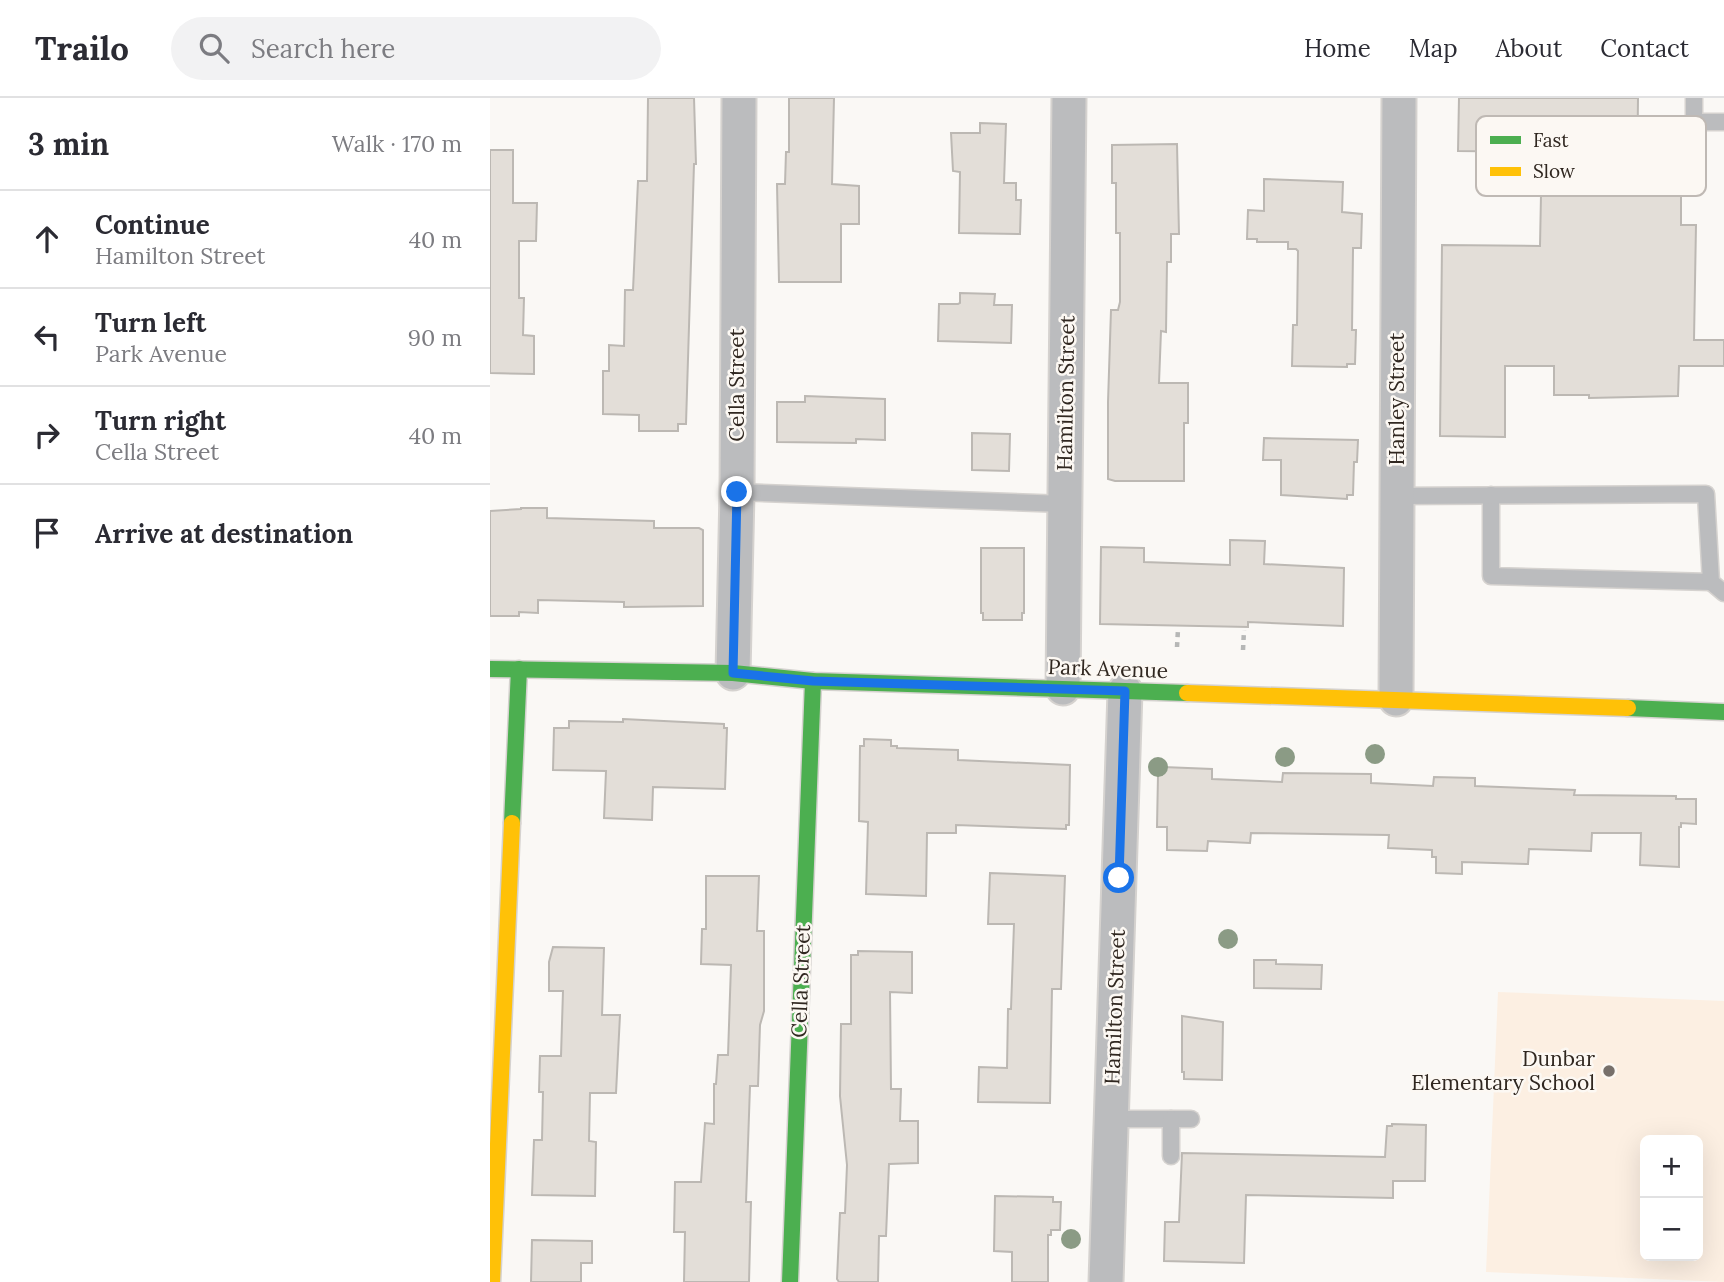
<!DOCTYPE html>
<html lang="en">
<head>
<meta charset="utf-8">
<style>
  :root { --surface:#fff; --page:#f2f2f3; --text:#2b2b33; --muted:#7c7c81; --line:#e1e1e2 }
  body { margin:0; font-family:Lora,serif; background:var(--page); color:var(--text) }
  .controls { position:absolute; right:21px; bottom:21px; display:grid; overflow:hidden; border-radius:10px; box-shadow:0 7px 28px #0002 }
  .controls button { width:63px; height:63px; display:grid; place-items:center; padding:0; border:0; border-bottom:2px solid var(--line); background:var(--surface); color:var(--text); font:35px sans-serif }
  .stop { position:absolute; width:21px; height:21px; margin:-16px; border:5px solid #1a73e8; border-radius:50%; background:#fff }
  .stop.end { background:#1a73e8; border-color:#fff; box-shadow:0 2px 7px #0008 }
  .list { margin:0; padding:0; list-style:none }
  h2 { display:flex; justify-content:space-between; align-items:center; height:91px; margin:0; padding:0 28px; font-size:30px }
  h2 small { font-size:23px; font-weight:400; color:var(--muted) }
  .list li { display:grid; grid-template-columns:46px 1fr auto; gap:21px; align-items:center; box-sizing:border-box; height:98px; padding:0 28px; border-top:2px solid var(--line) }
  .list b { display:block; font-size:26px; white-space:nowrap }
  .list p { margin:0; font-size:23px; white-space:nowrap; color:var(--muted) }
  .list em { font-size:23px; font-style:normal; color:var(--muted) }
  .icon { flex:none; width:38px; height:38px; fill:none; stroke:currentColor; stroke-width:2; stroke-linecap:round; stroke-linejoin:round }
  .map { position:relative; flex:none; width:1234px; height:1184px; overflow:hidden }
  header { display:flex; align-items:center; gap:42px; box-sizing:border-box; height:98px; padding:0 35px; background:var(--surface); border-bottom:2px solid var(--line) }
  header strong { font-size:33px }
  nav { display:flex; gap:38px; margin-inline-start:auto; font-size:24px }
  .search { width:490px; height:63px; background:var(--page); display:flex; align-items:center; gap:18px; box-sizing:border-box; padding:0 24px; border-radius:38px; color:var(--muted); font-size:26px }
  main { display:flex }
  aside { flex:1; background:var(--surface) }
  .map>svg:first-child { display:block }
  .built { fill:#fcefe2; fill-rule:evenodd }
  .building { fill:#e3ded8; stroke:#bcb8b3; stroke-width:2 }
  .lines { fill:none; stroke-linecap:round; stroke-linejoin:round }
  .lane-casing { stroke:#d5d2cf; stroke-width:19 }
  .street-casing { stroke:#d5d2cf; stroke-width:37 }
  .fast-casing { stroke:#d5d2cf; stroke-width:19 }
  .slow-casing { stroke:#d5d2cf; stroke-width:19 }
  .path { stroke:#b6b7b6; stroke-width:4.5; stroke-dasharray:5 5; stroke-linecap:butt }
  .lane { stroke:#bbbcbe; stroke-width:16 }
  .street { stroke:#bbbcbe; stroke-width:33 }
  .fast { stroke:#4caf50; stroke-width:16 }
  .slow { stroke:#ffc107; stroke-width:16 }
  .tree { fill:#8b9b85 }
  .route { stroke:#1a73e8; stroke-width:9 }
  .poi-dot { fill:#77706b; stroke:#fcf8f3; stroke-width:2.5 }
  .labels { text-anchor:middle; stroke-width:5; stroke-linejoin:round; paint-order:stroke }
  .street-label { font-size:21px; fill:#302720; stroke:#fcf8f3 }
  .poi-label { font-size:21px; fill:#302720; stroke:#fcf8f3; text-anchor:end }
  .key { fill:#fcf8f3; stroke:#bfb9b4; stroke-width:2 }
  .key-label { font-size:19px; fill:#302720 }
</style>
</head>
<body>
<header>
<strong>Trailo</strong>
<div class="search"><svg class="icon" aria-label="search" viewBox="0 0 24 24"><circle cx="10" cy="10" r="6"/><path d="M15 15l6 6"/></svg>Search here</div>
<nav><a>Home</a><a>Map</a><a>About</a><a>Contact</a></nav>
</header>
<main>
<aside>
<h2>3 min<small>Walk · 170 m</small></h2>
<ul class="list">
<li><svg class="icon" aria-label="ahead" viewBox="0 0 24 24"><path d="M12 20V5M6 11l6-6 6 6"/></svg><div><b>Continue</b><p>Hamilton Street</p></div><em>40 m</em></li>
<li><svg class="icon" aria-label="left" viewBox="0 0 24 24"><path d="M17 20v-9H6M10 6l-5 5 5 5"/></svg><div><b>Turn left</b><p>Park Avenue</p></div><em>90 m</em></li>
<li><svg class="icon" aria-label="right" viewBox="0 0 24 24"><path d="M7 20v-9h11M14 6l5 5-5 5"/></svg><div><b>Turn right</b><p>Cella Street</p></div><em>40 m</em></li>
<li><svg class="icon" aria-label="arrive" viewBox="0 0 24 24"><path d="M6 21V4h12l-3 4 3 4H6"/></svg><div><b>Arrive at destination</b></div></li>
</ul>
</aside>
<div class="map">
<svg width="1234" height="1184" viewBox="0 0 1234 1184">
  <rect width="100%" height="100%" fill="#faf8f5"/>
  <path class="built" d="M1008 894 1234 903V1184L996 1174ZM1155 1042H1208V1158H1155Z"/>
  <g class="building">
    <polygon points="158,0 204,0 206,66 204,66 196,326 188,326 188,333 149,333 149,317 113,316 113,273 119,273 119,247 134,248 135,192 143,192 148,83 157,83"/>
    <polygon points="299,0 344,0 342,86 369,88 369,126 351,126 351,184 289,184 287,86 295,86 296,54 299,54"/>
    <polygon points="969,0 1148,0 1147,89 1191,89 1191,127 1206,127 1204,242 1234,242 1234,268 1189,268 1188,298 1099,300 1099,297 1064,297 1064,268 1015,268 1015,339 950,338 952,147 1050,148 1051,97 1056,97 1056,54 968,53"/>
    <polygon points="490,25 516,26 514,85 526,85 526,102 531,102 530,136 469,135 470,74 463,73 461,35 490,35"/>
    <polygon points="687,46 689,136 681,136 681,164 677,164 676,234 671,233 669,285 698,285 698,325 694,325 694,383 625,383 618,381 618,304 621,212 628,212 630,204 630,135 626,135 626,85 622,85 622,47"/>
    <polygon points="0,52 23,52 23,105 47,105 46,143 29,143 29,200 34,200 33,237 44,238 44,276 0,275"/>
    <polygon points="774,81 853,84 852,114 872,116 871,150 863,150 863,152 862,232 866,232 865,266 857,266 857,269 802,268 803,227 807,227 808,153 806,151 798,151 798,144 767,144 767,141 757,141 758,112 774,113"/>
    <polygon points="470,195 505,196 504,207 522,207 521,245 448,243 449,206 468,206 470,205"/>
    <polygon points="315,298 395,301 395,342 366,341 366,345 287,344 287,304 315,304"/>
    <polygon points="482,335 520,336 519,373 482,372"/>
    <polygon points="774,340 868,342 867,364 864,364 863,397 857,397 857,401 791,397 791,362 773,362"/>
    <polygon points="31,410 57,410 57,420 164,423 164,430 209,430 213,432 213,508 134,509 134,504 48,502 48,515 29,514 29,518 0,518 0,413 31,411"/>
    <polygon points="740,442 775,443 774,466 854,470 853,528 758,524 758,529 610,526 611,449 654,450 654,464 740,467"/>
    <polygon points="491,450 534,450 534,515 532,515 532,522 493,522 493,515 491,515"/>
    <polygon points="133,621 234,626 234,630 237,630 235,691 163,689 162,722 114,720 116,673 63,672 64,630 79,630 79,623 133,624"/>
    <polygon points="374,641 401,642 401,648 407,648 407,650 468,652 468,662 580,667 579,727 576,727 576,731 466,727 466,735 437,735 436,798 376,796 378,724 369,723 370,648 374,648"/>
    <polygon points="673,669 722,671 722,681 792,684 793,675 881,676 881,685 943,688 944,679 985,680 985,688 1085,692 1084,697 1186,698 1186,701 1206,701 1206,726 1191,725 1191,729 1189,729 1189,769 1150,767 1151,735 1102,735 1101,753 1039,751 1038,766 972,764 972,776 946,775 946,759 942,759 942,752 898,750 899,737 761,735 760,745 718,743 717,753 677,752 677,729 667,729 668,677 672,677"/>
    <polygon points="500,775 575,778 571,891 562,891 560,1005 488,1004 489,969 517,970 518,911 521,911 524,826 498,826"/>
    <polygon points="216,778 269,778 267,833 274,833 274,913 270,927 268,988 260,988 256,1104 261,1104 259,1184 194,1184 195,1134 184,1134 185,1084 211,1084 215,1025 224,1026 224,986 226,986 228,957 238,957 241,867 211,866 212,831 216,831"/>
    <polygon points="63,849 114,850 112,917 130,917 126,995 100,995 99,1043 106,1044 105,1098 42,1097 44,1042 52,1042 53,994 49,994 50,958 71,958 73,893 59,893 59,864"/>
    <polygon points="368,853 422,854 422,895 400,894 401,991 411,991 410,1023 428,1023 428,1065 399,1066 396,1138 389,1138 388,1184 349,1184 347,1181 350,1115 355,1115 357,1067 350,998 351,926 361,926 361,857 368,857"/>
    <polygon points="764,862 786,862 786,866 832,867 831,891 764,890"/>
    <polygon points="692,918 733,924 732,982 694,981 694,974 692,974"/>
    <polygon points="902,1026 936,1027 935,1083 903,1083 903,1100 756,1097 754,1165 674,1163 675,1124 689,1124 692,1055 895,1059 897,1028 902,1028"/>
    <polygon points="505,1098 563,1099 563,1104 571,1104 570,1132 561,1132 561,1137 558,1137 558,1184 522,1184 522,1154 504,1153"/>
    <polygon points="42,1142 102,1143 102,1165 91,1165 91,1184 41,1184"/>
  </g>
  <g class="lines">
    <g class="lane-casing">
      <g id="lane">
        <polyline points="1204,0 1204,24 1234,24"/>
        <polyline points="247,394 575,406"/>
        <polyline points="1001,397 1001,478 1221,484"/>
        <polyline points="907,398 1216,396 1221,484 1234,495"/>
        <polyline points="621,1021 701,1021"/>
        <polyline points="681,1021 681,1058"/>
      </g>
    </g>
    <g class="street-casing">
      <g id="street">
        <polyline points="243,575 247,394 249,0"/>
        <polyline points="573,590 579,0"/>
        <polyline points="906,601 909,0"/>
        <polyline points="616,1184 635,593"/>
      </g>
    </g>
    <g class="fast-casing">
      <g id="fast">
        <polyline points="0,571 243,575 323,583 697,595"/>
        <polyline points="1138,610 1234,614"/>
        <polyline points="22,725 29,571"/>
        <polyline points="300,1184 323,583"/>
      </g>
    </g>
    <g class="slow-casing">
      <g id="slow">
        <polyline points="697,595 1138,610"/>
        <polyline points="2,1184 22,725"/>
      </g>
    </g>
    <g class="path">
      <polyline points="687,549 688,531"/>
      <polyline points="753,552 754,532"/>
    </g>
    <use href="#lane" class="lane"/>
    <use href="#street" class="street"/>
    <use href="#fast" class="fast"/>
    <use href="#slow" class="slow"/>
  </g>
  <g class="tree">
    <circle cx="885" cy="656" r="10"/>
    <circle cx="795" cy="659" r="10"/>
    <circle cx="668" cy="669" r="10"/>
    <circle cx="738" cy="841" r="10"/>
    <circle cx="581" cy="1141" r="10"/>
  </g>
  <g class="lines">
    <polyline class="route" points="247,394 243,575 323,583 635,593 629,780"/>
  </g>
  <circle class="poi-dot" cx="1119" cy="973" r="7"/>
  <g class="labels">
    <g class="street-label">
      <text transform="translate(247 287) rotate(-90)" y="7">Cella Street</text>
      <text transform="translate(576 295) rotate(-89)" y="7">Hamilton Street</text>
      <text transform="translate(907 301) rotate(-90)" y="7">Hanley Street</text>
      <text transform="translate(618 571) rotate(2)" y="7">Park Avenue</text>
      <text transform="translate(311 883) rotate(-88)" y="7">Cella Street</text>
      <text transform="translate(625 909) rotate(-88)" y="7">Hamilton Street</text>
    </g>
    <g class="poi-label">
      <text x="1105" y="968">Dunbar<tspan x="1105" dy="24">Elementary School</tspan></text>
    </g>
  </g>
  <rect x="986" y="18" width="230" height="80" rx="10" class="key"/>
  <rect x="1000" y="38" width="31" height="8" fill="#4caf50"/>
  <rect x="1000" y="69" width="31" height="9" fill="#ffc107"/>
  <g class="key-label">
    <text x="1043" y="49">Fast</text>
    <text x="1043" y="80">Slow</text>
  </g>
</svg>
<div class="controls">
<button>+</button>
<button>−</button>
</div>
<div class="stop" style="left:629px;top:780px"></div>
<div class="stop end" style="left:247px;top:394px"></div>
</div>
</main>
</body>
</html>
